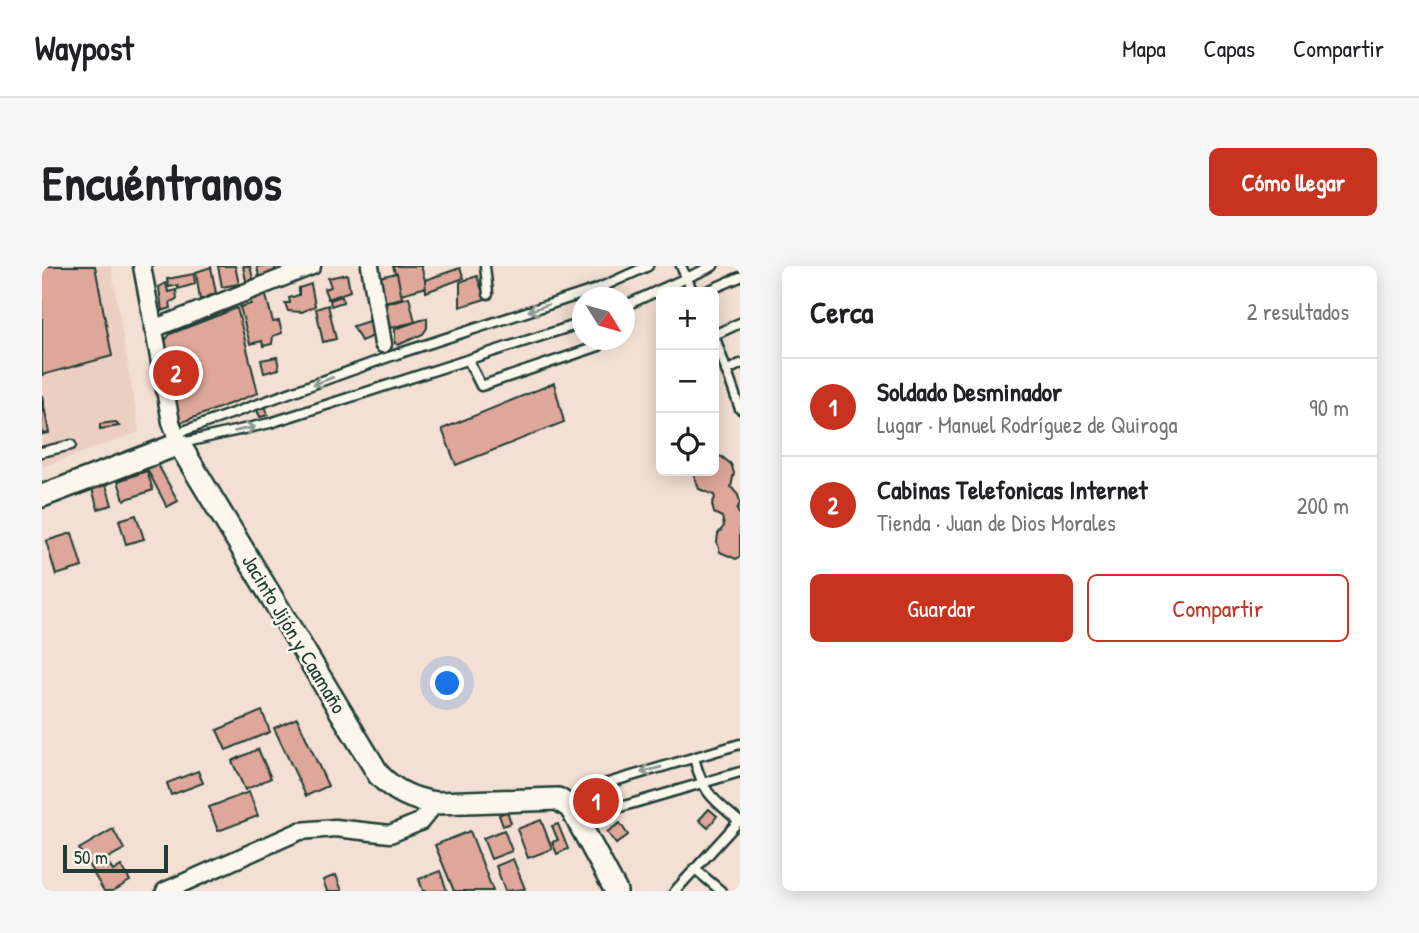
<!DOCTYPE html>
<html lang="es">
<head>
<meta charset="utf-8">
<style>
  :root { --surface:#fff; --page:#f6f6f6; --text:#202124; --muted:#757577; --line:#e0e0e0; --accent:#c8321e }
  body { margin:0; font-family:"Patrick Hand",sans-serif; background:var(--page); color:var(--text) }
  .controls { position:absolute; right:21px; top:21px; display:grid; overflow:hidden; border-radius:10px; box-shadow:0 4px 18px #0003 }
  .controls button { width:63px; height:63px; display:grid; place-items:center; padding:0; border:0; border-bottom:2px solid var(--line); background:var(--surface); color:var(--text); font:35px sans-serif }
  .compass { position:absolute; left:530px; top:21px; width:63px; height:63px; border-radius:50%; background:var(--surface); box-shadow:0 4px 18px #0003; rotate:127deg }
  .scale { position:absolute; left:21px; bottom:18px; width:105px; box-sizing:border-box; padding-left:7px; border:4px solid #1f3d34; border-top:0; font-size:19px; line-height:24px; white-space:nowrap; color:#1f3d34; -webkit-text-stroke:5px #fbf7ec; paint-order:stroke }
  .you { position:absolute; left:406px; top:418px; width:24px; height:24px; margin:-18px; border:5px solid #fff; border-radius:50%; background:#1a73e8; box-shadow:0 0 0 10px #1a73e833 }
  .badge { display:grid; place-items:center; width:46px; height:46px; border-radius:50%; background:var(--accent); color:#fff; font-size:23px; font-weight:700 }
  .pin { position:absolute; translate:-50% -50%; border:4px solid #fff; box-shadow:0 2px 7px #0006 }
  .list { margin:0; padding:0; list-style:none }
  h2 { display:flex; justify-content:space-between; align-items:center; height:91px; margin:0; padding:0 28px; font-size:30px }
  h2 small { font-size:23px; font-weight:400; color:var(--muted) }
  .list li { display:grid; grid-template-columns:46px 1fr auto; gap:21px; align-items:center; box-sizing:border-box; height:98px; padding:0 28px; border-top:2px solid var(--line) }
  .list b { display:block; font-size:26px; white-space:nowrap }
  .list p { margin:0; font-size:23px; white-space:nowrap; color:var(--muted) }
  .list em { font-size:23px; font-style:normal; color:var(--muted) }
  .actions { display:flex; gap:14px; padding:21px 28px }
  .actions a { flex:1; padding:16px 0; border:2px solid var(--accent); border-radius:10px; text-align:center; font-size:24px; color:var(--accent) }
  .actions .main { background:var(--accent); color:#fff }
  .icon { flex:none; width:38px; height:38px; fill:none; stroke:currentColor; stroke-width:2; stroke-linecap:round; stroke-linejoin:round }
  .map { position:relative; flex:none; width:698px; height:625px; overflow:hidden; border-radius:10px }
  header { display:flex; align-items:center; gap:42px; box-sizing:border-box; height:98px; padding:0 35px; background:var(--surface); border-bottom:2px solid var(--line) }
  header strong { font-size:33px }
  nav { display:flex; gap:38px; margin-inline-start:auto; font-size:24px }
  .intro { display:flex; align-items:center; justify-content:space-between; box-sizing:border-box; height:168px; padding:0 42px }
  h1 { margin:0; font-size:49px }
  .button { padding:18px 32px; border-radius:10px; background:var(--accent); color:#fff; font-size:24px; font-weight:700 }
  main { display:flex; gap:42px; padding:0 42px }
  aside { flex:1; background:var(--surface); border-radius:10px; box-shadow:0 4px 18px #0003 }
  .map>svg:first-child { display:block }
  .built { fill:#edcec2 }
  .building { fill:#dfa69a; stroke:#1f3d34; stroke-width:2 }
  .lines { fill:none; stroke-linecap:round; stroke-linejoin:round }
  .lane-casing { stroke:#1f3d34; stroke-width:13 }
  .street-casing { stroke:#1f3d34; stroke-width:21 }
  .secondary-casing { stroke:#1f3d34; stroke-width:26 }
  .lane { stroke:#fbf7ec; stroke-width:8 }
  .street { stroke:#fbf7ec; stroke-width:16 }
  .secondary { stroke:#fbf7ec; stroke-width:21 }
  .oneway { stroke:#8d9a90 }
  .labels { text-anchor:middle; stroke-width:5; stroke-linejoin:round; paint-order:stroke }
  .street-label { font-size:21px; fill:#1f3d34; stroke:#fbf7ec }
</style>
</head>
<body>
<header>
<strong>Waypost</strong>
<nav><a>Mapa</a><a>Capas</a><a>Compartir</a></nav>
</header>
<div class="intro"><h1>Encuéntranos</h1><a class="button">Cómo llegar</a></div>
<main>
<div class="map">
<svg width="698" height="625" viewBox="0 0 698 625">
  <rect width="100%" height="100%" fill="#f3dfd3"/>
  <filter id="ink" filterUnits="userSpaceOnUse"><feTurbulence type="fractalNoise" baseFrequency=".0143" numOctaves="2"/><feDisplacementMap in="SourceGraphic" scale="14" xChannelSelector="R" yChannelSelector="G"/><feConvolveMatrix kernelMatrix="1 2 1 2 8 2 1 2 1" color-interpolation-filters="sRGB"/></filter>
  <g filter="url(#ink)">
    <polygon class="built" points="0,0 69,0 97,166 0,201"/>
    <g class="building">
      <polygon points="0,0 53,0 70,90 0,109"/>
      <polygon points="176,0 193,0 197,18 180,21"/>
      <polygon points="201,0 208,0 211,13 204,15"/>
      <polygon points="215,0 233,0 233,5 217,11"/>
      <polygon points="351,0 379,0 385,21 359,28"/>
      <polygon points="169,1 174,27 158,34 154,6"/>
      <polygon points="418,2 422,12 384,26 383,14"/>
      <polygon points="355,7 360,32 342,36 337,11"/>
      <polygon points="152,8 153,18 136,23 136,19 127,21 125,13"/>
      <polygon points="305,8 308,25 286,33 282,23 289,21 286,12"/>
      <polygon points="435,10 443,33 418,41 418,16"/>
      <polygon points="124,17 126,26 134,24 135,33 128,36 129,42 120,45 117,21"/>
      <polygon points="269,18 273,40 260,46 246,45 243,37 248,37 247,32 257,29 257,22"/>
      <polygon points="223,26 231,56 237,55 240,67 231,70 230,78 221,80 220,75 208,78 198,41 209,38 207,31"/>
      <polygon points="300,30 301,36 289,40 288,34"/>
      <polygon points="367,31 373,56 348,62 341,38"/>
      <polygon points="286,39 294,73 281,76 274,43"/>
      <polygon points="195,42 216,127 135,158 123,75 128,68"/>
      <polygon points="385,52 385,62 381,68 356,79 353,77 353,63"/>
      <polygon points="330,54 334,69 319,75 311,60"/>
      <polygon points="235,91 237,103 222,107 219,94"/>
      <polygon points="512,117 522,156 414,199 400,163"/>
      <polygon points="0,129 7,167 0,168"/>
      <polygon points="223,139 226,149 218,151 214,142"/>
      <polygon points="73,156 77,160 58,163 58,158"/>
      <polygon points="672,189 680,191 689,198 692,207 689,221 696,229 698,237 695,244 698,249 698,291 694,293 678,286 675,276 676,268 682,260 680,251 672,247 670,238 673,232 672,229 657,223 652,209 653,205 672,205"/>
      <polygon points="115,197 136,235 125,241 105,203"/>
      <polygon points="105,205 111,224 82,234 76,215"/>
      <polygon points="64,219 70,239 56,243 50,223"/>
      <polygon points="94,249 102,273 84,278 77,254"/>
      <polygon points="30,267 40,301 14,309 4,275"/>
      <polygon points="220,445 228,466 184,484 175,464"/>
      <polygon points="255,452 286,520 264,530 232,462"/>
      <polygon points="216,483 229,512 203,524 190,495"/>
      <polygon points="156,505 161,517 129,529 125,517"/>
      <polygon points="207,526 216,550 176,565 167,541"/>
      <polygon points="667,543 675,550 666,562 657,554"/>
      <polygon points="465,545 469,557 461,560 457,549"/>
      <polygon points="499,554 510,583 486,592 475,563"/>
      <polygon points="578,557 586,569 574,578 565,566"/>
      <polygon points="516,558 526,583 515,588 510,576 516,574 510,560"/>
      <polygon points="71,563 82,583 64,593 71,605 79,600 88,615 71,625 62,625 37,583"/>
      <polygon points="462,564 470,585 449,593 441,572"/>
      <polygon points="428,565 451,625 412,625 393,579"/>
      <polygon points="471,593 483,623 463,625 454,600"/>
      <polygon points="398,605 405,625 381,625 377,613"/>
      <polygon points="294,609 300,625 285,625 281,614"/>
    </g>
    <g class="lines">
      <g class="lane-casing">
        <g id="lane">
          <polyline points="443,0 446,28"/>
          <polyline points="639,0 651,26"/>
          <polyline points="663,26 698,11"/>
          <polyline points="582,40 671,0"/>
          <polyline points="672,69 698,143"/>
          <polyline points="672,69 698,57"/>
          <polyline points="426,94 439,120 557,80 557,74"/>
          <polyline points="684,105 698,98"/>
          <polyline points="133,168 355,88 555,23 606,0"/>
          <polyline points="140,177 228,157 540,57"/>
          <polyline points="0,186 29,179"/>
          <path d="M652 492C662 529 670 532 698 556"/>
          <polyline points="529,542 559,519 698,478"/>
          <polyline points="532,543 558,547 698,506"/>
          <polyline points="653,603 679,625"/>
          <polyline points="633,625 697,555"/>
        </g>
      </g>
      <g class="street-casing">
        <g id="street">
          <polyline points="100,0 129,156 137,178"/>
          <polyline points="328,0 341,78"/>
          <polyline points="111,63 270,0"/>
          <polyline points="123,625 258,565 293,562 348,568 378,556 394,537"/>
        </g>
      </g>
      <g class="secondary-casing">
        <path id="secondary" d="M0 230 137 178 337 509C352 525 372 534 394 537L516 533 529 542 574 625"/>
      </g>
      <use href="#lane" class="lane"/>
      <use href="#street" class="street"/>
      <use href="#secondary" class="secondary"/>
    </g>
    <defs><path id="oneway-shaft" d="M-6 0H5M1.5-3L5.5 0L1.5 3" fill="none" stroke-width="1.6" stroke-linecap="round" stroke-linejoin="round" transform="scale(1.75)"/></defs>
    <g class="oneway">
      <use href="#oneway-shaft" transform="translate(496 42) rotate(162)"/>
      <use href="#oneway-shaft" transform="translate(281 115) rotate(160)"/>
      <use href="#oneway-shaft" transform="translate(203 163) rotate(-13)"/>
      <use href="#oneway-shaft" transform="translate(609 504) rotate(164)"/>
    </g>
  </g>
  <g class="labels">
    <g class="street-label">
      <text transform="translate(252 368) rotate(59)" y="7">Jacinto Jijón y Caamaño</text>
    </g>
  </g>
</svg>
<div class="controls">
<button>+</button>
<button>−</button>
<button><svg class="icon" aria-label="locate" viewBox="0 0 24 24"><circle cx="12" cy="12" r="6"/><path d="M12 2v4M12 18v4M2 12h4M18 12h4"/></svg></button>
</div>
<svg class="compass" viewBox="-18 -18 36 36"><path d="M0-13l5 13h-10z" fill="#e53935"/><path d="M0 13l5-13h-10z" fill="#757577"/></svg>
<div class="scale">50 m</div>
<div class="you"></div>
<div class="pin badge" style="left:554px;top:535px">1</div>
<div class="pin badge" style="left:134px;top:107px">2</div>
</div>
<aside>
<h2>Cerca<small>2 resultados</small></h2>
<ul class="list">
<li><span class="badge">1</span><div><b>Soldado Desminador</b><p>Lugar · Manuel Rodríguez de Quiroga</p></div><em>90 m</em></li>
<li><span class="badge">2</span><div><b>Cabinas Telefonicas Internet</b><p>Tienda · Juan de Dios Morales</p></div><em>200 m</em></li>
</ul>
<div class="actions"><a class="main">Guardar</a><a>Compartir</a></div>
</aside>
</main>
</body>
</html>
